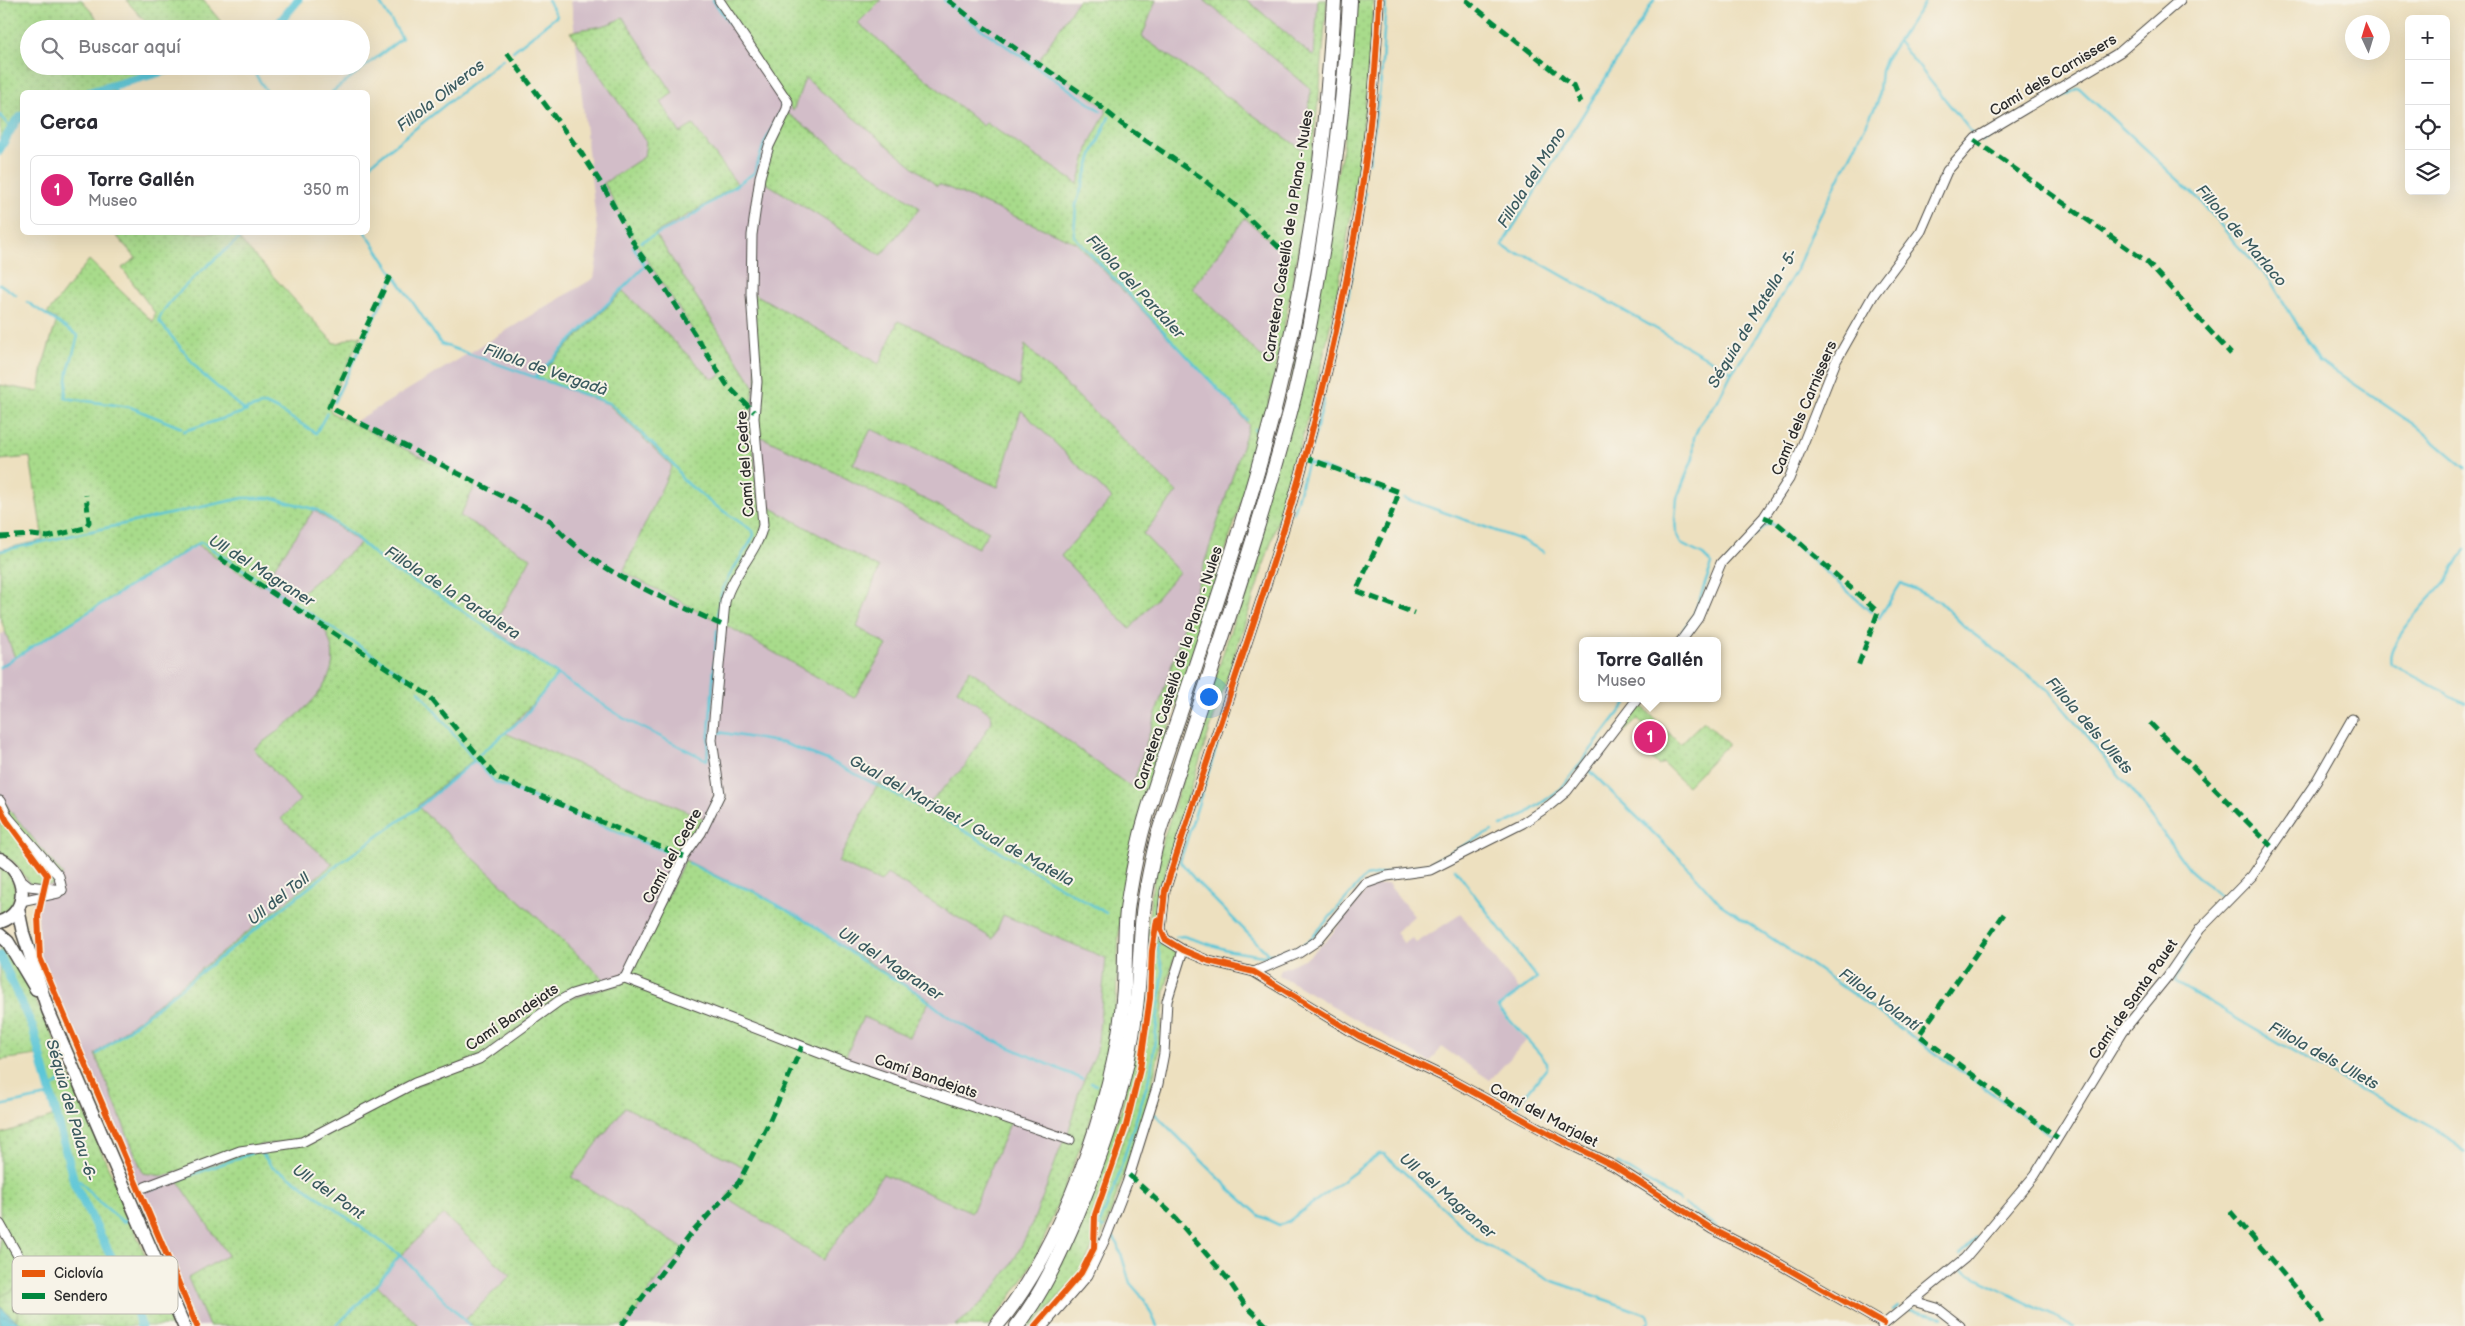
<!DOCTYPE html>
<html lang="es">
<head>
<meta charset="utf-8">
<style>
  :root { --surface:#fff; --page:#f7f7f7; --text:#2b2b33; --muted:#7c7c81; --line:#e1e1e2; --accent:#db2777 }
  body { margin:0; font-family:"Balsamiq Sans",sans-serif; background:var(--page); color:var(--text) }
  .controls { position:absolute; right:15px; top:15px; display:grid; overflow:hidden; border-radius:8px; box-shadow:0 5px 20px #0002 }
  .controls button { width:45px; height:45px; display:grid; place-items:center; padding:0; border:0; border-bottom:1px solid var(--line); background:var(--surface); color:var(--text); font:25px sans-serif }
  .compass { position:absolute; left:2345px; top:15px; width:45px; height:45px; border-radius:50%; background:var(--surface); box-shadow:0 5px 20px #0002; rotate:356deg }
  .you { position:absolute; left:1208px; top:696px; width:18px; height:18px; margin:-12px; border:4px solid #fff; border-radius:50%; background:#1a73e8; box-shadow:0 0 0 8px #1a73e833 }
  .badge { display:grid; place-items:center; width:32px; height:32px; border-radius:50%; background:var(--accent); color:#fff; font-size:16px; font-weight:700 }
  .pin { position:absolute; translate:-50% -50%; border:2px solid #fff; box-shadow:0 1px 5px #0006 }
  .popup { position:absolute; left:1579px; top:637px; width:142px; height:65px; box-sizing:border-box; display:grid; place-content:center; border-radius:8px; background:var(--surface); filter:drop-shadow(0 1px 4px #0005); font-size:16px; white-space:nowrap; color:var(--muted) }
  .popup b { font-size:19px; color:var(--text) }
  .popup::after { content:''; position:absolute; left:50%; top:100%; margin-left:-10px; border:10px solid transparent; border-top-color:var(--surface) }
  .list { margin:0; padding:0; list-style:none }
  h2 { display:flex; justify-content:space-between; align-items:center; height:65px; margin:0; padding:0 20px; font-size:21px }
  h2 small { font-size:16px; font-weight:400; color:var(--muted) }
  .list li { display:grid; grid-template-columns:32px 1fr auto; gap:15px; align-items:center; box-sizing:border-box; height:70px; margin:0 10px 10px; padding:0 10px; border:1px solid var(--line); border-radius:8px }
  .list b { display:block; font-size:19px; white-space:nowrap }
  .list p { margin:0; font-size:16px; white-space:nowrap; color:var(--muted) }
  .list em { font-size:16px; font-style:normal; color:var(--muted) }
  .icon { flex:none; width:28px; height:28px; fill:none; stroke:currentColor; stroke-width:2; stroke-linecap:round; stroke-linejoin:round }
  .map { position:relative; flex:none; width:2465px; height:1326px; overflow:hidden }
  .search { position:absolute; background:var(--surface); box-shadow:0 5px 20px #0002; left:20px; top:20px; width:350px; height:55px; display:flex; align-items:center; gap:12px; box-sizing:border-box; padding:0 18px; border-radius:28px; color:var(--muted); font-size:19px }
  .panel { position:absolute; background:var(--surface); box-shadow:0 5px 20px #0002; left:20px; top:90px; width:350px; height:145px; border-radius:8px }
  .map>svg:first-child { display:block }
  .industrial { fill:#d2bdc8 }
  .green { fill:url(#green-dots); stroke:#6a835b; fill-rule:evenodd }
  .wetland { fill:url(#wetland-marsh); stroke:#6a835b }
  .water { fill:url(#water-ripples); stroke:#447881 }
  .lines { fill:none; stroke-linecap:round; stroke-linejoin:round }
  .stream { stroke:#5cc6d7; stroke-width:2.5 }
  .canal { stroke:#5cc6d7; stroke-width:9 }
  .minor-casing { stroke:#484641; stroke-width:11 }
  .secondary-casing { stroke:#484641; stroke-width:15 }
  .primary-casing { stroke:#484641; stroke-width:16 }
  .minor { stroke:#fff; stroke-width:9 }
  .secondary { stroke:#fff; stroke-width:12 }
  .primary { stroke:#fff; stroke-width:14 }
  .quiet { stroke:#00873e; stroke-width:5; stroke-dasharray:10 5; stroke-linecap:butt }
  .cycleway-casing { stroke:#f7f3e8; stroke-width:9 }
  .cycleway { stroke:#e8590c; stroke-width:6 }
  .labels { text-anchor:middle; stroke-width:4; stroke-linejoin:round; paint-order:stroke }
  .street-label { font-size:15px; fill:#2b2b2b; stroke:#f7f3e8 }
  .water-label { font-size:16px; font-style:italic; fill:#3a5a5f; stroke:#f7f3e8 }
  .key { fill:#f7f3e8; stroke:#bab7af; stroke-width:1 }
  .key-label { font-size:14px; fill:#2b2b2b }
</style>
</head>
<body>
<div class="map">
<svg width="2465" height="1326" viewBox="0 0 2465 1326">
  <defs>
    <pattern id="green-dots" width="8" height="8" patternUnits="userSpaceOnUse" patternTransform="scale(1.25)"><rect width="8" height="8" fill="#a8db8b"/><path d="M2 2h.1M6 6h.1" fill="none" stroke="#91bc78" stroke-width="1.8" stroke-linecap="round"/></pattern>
    <pattern id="wetland-marsh" width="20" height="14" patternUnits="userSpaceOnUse" patternTransform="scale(1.25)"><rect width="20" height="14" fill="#a8db8b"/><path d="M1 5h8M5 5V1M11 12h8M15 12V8" fill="none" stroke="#91bc78"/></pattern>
    <pattern id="water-ripples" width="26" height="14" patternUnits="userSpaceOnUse" patternTransform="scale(1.25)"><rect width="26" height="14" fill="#5cc6d7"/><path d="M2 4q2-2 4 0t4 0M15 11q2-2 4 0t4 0" fill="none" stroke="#4ca1af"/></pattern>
  </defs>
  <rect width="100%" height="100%" fill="#f7f3e8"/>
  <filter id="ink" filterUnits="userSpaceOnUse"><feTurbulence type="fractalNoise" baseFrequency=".02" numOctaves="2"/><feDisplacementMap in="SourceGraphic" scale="10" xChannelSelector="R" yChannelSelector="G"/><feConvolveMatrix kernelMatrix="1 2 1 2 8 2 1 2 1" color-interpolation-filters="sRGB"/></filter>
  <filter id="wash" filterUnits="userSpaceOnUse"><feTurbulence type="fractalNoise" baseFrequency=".0096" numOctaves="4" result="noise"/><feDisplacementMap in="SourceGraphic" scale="20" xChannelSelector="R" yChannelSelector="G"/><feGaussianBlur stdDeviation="1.12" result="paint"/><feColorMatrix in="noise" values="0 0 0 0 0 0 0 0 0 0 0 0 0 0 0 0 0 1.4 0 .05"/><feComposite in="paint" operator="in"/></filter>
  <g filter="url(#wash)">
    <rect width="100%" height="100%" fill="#ede0bf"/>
    <g class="industrial">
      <polygon points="571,0 1326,0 1275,369 1138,813 1119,891 1089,1110 984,1326 197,1326 40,958 38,916 19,862 0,849 0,635 594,278 599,248"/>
      <polygon points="1388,884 1414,916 1396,932 1404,944 1412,938 1416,943 1461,914 1519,990 1496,1007 1526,1041 1490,1080 1442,1047 1430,1062 1279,975 1281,969 1307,958 1327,940 1367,889 1372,886"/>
    </g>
    <g class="green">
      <polygon points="0,0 82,0 105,29 29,29 29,66 135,66 142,75 112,84 115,92 22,92 22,115 15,121 0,145"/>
      <polygon points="126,0 203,0 227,29 152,29"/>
      <path d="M716 0H881L858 23 983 126 986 123 1078 184 1090 142 1106 113V108L1039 60 1078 0H1156L1142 37 1303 150 1311 89 1204 0H1247L1314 57 1318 0H1327L1320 88 1302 230 1272 391 1246 487 1133 840 1120 911 1116 1000 1106 1068 1088 1128 1044 1239C1030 1270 1010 1300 989 1326H955C1019 1278 1036 1214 1062 1144L1068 1134 1079 1091 1097 1051 1106 958 1003 915 993 939 887 874 881 882 838 862 878 783 926 806 965 766 992 721 991 714 957 690 970 670 1132 788 1249 425 1219 390 1077 243 939 184 937 186 805 78 793 111ZM1245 218 1287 256 1265 360 1192 288Z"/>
      <path d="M1357 0H1373C1366 151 1341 304 1299 449 1257 597 1203 741 1160 889L1151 946 1147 1007 1137 1071 1114 1156 1093 1214 1094 1244 1080 1273 1033 1326H1024L1120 1113 1136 1047 1151 894 1161 846 1247 579 1343 148Z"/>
      <path d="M623 17 673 93 661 102 680 133 693 125 737 184 692 213 655 233 754 386 751 416 757 494 764 504 879 568 857 627 887 645 854 698 724 624 623 572 672 466 608 404 536 378 623 291 712 379 722 375 634 240 604 183 644 157 646 142 570 32C592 26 604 29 623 17Z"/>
      <polygon points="784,111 920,208 881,255 763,181 767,146"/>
      <path d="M114 233H238L239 239 334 343C344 344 351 334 361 336L328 405 332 413 476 484 460 516 531 558 492 628 557 674 548 687 505 733 705 819 691 846 679 856 495 781 473 760 417 806 606 981 590 986 474 1058 299 1141 260 1145 164 1176 143 1173 95 1054 333 864 281 819 300 800 254 749C283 726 340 692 332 649 330 642 328 634 323 628 314 618 300 612 288 604L361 543 314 510 261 586 196 544 15 658 0 617V550L43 540 30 457 0 460V385L39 392 44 361 57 320 47 314 89 260 153 322 155 313 122 268 136 258Z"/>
      <polygon points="753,293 879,364 898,321 921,331 1019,387 1025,345 1177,492 1143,534 1179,572 1130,629 1061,556 1112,498 1021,410 998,487 871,429 853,464 989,531 978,548 817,463 759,436"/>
      <polygon points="1641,705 1680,744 1704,721 1728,744 1687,786 1663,763 1659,766 1647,753 1659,741 1638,719 1625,731 1621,728"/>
      <polygon points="0,793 8,808 63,875 52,885 31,885 14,862 0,853"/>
      <path d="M685 860 723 879 753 890 813 925 838 943 930 1000 909 1037 863 1017 844 1060 1011 1121 972 1212 883 1174 823 1260 726 1197 738 1183 744 1167 625 1107 571 1177 684 1249C676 1260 664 1269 656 1281 645 1297 637 1312 624 1326H473L466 1319 511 1275 443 1215 402 1254 377 1285 419 1326H209L188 1278 228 1255 176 1178 240 1154 281 1149 382 1100 450 1072 560 1002 624 983Z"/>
      <path d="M0 867C19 878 20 904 0 915Z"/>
      <polygon points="1156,938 1177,948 1165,990 1158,1057 1148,1104 1106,1226 1097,1246 1097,1215 1126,1130 1141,1069 1151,1004"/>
      <polygon points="0,939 12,955 49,1027 175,1326 23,1326 16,1321 19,1305 25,1291 19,1287 14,1288 11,1293 0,1297 0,1134 55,1116 37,1055 0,1060"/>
    </g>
    <polygon class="wetland" points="19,1287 25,1291 19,1305 16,1321 0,1307 0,1297"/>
    <polygon class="water" points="0,1307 23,1326 0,1326"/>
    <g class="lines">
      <g class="stream">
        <polyline points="713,0 729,23"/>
        <polyline points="944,0 977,26 1101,111"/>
        <polyline points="1654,0 1502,245 1512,252 1528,256 1732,372"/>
        <polyline points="1898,41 1973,134"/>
        <polyline points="513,51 557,16 548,0"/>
        <polyline points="250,66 267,92"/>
        <polyline points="112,85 116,92"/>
        <polyline points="332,92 402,38 378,0"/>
        <polyline points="0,115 11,129"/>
        <polyline points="1109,117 1092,155 1076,205 1074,236 1247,420"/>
        <polyline points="1982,141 2079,88 2202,202 2236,244 2270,280 2319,360 2413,424 2465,468"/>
        <polyline points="0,155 16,125 21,121 20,117"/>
        <polyline points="1369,163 1381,79 1386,0"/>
        <polyline points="368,166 503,59"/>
        <path d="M238 232 239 239C222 253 161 302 159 321L202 374 244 410 265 404 278 410"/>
        <path d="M365 232 441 344 611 404 676 467 682 479 710 502 753 531 754 535C745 554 724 578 720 599 718 605 719 613 718 619"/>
        <polyline points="641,242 687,219 754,173 765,142 782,109 781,98"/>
        <polyline points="0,284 16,295"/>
        <polyline points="1348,298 1365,193"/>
        <polyline points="27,302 78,336 68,372 65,398 130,407 182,428"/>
        <polyline points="1332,367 1345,310"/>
        <polyline points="536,376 645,266 633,246"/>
        <polyline points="334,402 395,275"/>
        <polyline points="278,410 316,433 327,413"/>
        <polyline points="1254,429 1257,431"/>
        <polyline points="184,431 247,411"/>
        <polyline points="1311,449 1324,400"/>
        <polyline points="1307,462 1392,494"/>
        <polyline points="1404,498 1524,541 1544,552"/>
        <polyline points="1293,513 1308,461"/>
        <path d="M2465 549C2458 560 2452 572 2445 582 2432 598 2384 643 2391 664L2465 703"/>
        <polyline points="0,551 243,498 273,498 317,510 354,536 391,569 437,594 623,718 707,760 717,630"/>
        <polyline points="1726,564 1763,527 1771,523 1871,612"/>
        <polyline points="1879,618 1901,583 1939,601 1967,629 2048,690 2134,793 2189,869 2223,899"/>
        <polyline points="1675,641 1694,615 1712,564 1703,555 1681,544 1676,534 1675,518 1677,498 1693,458 1694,437 1700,424 1718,400 1732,372 1754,342 1797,269 1811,234 1878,101 1881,71 1885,60 1926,0"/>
        <polyline points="0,667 201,542 408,678"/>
        <polyline points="419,691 474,760 495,782 679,857"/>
        <polyline points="718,732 783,743 830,761 947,821 1106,913"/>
        <polyline points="1217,746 1180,861 1196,881 1269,955"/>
        <polyline points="479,755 523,718 557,675"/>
        <polyline points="1590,771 1682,861 1720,904 1813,966 2052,1136 2052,1141"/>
        <polyline points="1501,826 1526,814 1561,789 1630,698"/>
        <polyline points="689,863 723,880 753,891 811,924 861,960 918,993 950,1018 979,1034 1082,1079"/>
        <polyline points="1455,869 1537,978 1498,1007 1547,1062 1547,1068 1514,1109 1526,1116"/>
        <polyline points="1176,937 1183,936 1231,951 1263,956 1300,947 1308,942 1365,877 1426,865 1492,831"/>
        <polyline points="2192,949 2175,981 2176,983 2317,1066 2446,1135 2465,1153"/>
        <polyline points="97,1054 340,863 419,807 474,761"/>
        <polyline points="80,1066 82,1065"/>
        <polyline points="1091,1083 1096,1085"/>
        <polyline points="50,1089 69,1074"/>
        <polyline points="0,1106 52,1095"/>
        <polyline points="1155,1114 1233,1192 1260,1216 1279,1225 1286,1223 1379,1154 1384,1154 1478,1240 1553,1281 1648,1315 1650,1321 1645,1326"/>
        <polyline points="260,1151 273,1168 286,1174 400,1255 470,1326"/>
        <polyline points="1617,1163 1680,1201"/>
        <polyline points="74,1178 77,1178 96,1199 123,1222 130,1219"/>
        <polyline points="2027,1178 2042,1156"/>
        <polyline points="153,1189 252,1153"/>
        <polyline points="1685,1204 1716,1226"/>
        <polyline points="1104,1228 1100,1226 1100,1223 1115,1186 1151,1072 1163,973 1157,945 1159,944"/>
        <polyline points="1111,1234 1118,1244 1130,1283 1144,1299 1157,1326"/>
        <polyline points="1960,1255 1977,1238"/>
        <polyline points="1962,1268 1966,1273 2074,1326"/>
        <polyline points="1910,1310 1942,1317"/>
        <polyline points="1893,1311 1898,1307"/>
        <polyline points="336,1326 376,1286 400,1255"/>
      </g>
      <g class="canal">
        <polyline points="274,29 298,0"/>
        <polyline points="90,92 182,66"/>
        <polyline points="0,148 16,121 22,116"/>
        <polyline points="0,956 33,1028 75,1185 134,1302 141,1326"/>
      </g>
    </g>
  </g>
  <g filter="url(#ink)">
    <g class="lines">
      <g class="minor-casing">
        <g id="minor">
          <path d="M1379 0C1373 171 1339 345 1290 509 1251 637 1205 763 1165 891L1161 929 1165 939 1183 950 1209 961 1254 972 1359 1036 1451 1080 1559 1139 1614 1166 1712 1229 1767 1257 1884 1324"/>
          <polyline points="1681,641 1698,618 1721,563 1764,517 1789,479 1836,361 1874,294 1921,231 1947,171 1976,138 2120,52 2180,0"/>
          <polyline points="0,801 8,817 59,876 62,890"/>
          <polyline points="19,878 29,886 62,890"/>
          <polyline points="21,901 58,893"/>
          <polyline points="1254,972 1299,953 1317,941 1364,884 1387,876 1430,870 1523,823 1550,805 1567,791 1638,698"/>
          <path d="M625 978 684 857 701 833 720 794 712 740 725 602C732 574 757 553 763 525L754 418 757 382 751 294 752 235 760 177 769 146 787 109 788 102 719 0"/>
          <polyline points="145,1187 240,1151 302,1142 415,1083 479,1059 559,1001 572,994 625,978 843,1062 1070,1140"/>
          <polyline points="0,1224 30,1277 29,1291 19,1309"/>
          <polyline points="1913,1301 1937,1308 1960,1326"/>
          <polyline points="1043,1326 1088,1275 1106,1237 1127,1183 1158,1084 1164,1053 1167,1001 1183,950"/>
          <polyline points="1882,1326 1965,1258 2035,1175 2123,1031 2167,977 2200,929 2252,876 2316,782 2352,719"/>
        </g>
      </g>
      <g class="secondary-casing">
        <g id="secondary">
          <path d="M0 859C27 872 31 912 0 922"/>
          <polyline points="18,909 23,933 48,1010 184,1326"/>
          <polyline points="0,935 8,942 36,989"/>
        </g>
      </g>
      <g class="primary-casing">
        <g id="primary">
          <path d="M996 1326C1060 1252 1116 1098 1123 1000 1126 970 1124 940 1127 910 1130 885 1135 860 1141 835 1152 793 1167 751 1181 710 1208 628 1236 547 1259 465 1302 315 1326 156 1334 0"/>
          <path d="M1017 1326C1042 1294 1060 1254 1076 1217 1104 1149 1128 1081 1136 1007 1140 976 1140 944 1143 913 1146 886 1152 861 1158 835 1204 687 1258 540 1296 389 1308 340 1316 290 1324 240 1336 161 1346 81 1350 0"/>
        </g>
      </g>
      <use href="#minor" class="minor"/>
      <use href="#secondary" class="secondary"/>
      <use href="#primary" class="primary"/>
      <g class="quiet">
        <polyline points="948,0 975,21 1096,103 1123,125 1203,179 1236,206 1291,259"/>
        <polyline points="1466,0 1573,86 1580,103"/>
        <polyline points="507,53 582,154 604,188 638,251 665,288 727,385 754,412"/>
        <polyline points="1974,140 2147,262 2231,354"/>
        <path d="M390 276 329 407 551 521C591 571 665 598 722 625"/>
        <polyline points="1304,457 1399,492 1388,523 1356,591 1414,613"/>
        <polyline points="1764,517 1776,522 1878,612 1857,669"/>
        <polyline points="0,537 32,535 48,537 85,528 89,522 86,495"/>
        <polyline points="219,558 428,695 496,777 684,857"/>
        <polyline points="2150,723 2271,846"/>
        <polyline points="2004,914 1919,1035 2058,1138"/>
        <polyline points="1129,1175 1171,1213 1227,1278 1245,1305 1267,1326"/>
        <polyline points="2230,1211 2318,1315 2323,1326"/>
        <polyline points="621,1326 688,1237 739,1182 769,1122 802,1046"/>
      </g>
      <g class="cycleway-casing">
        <g id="cycleway">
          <path d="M1379 0C1373 171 1339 345 1290 509 1251 637 1205 763 1165 891L1161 929 1165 939 1183 950 1209 961 1254 972 1359 1036 1451 1080 1559 1139 1614 1166 1712 1229 1767 1257 1884 1324"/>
          <polyline points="0,808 7,821 47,875 38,916 40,958 197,1326"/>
          <polyline points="1035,1326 1081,1273 1094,1248 1095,1215 1126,1126 1140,1069 1150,998 1152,951 1157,920"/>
        </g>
      </g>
      <use href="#cycleway" class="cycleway"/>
    </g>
  </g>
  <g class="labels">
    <g class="street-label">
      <text transform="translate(2053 75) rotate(-31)" y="5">Camí dels Carnissers</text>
      <text transform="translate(1288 236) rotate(-81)" y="5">Carretera Castelló de la Plana - Nules</text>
      <text transform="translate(1804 408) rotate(-67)" y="5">Camí dels Carnissers</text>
      <text transform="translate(745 464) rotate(-94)" y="5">Camí del Cedre</text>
      <text transform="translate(1178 668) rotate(-72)" y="5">Carretera Castelló de la Plana - Nules</text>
      <text transform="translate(672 856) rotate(-61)" y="5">Camí del Cedre</text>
      <text transform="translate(2133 999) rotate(-55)" y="5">Camí de Santa Pauet</text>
      <text transform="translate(512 1017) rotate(-34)" y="5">Camí Bandejats</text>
      <text transform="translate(926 1076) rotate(19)" y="5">Camí Bandejats</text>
      <text transform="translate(1544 1115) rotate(28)" y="5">Camí del Marjalet</text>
    </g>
    <g class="water-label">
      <text transform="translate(440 95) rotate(-38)" y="6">Fillola Oliveros</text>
      <text transform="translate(1531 177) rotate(-58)" y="6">Fillola del Mono</text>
      <text transform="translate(2242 235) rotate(49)" y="6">Fillola de Marlaco</text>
      <text transform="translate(1136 286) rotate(47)" y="6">Fillola del Pardaler</text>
      <text transform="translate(1752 318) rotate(-59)" y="6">Séquia de Matella - 5-</text>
      <text transform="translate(546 369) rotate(19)" y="6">Fillola de Vergadà</text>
      <text transform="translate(262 570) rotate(32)" y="6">Ull del Magraner</text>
      <text transform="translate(453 592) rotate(33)" y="6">Fillola de la Pardalera</text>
      <text transform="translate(2090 725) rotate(49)" y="6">Fillola dels Ullets</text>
      <text transform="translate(962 820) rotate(29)" y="6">Gual del Marjalet / Gual de Matella</text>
      <text transform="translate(278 898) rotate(-38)" y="6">Ull del Toll</text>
      <text transform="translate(891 963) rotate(33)" y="6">Ull del Magraner</text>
      <text transform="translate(1880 999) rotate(36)" y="6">Fillola Volantí</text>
      <text transform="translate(2324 1055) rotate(29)" y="6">Fillola dels Ullets</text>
      <text transform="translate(72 1110) rotate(74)" y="6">Séquia del Palau -6-</text>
      <text transform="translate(329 1191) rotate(35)" y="6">Ull del Pont</text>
      <text transform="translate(1448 1195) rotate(41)" y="6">Ull del Magraner</text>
    </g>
  </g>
  <rect x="12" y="1256" width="166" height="58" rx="8" class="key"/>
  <rect x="22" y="1270" width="23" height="7" fill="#e8590c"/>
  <rect x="22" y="1293" width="23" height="6" fill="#00873e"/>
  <g class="key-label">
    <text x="54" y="1278">Ciclovía</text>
    <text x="54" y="1301">Sendero</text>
  </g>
</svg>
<div class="controls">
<button>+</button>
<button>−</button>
<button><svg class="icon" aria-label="locate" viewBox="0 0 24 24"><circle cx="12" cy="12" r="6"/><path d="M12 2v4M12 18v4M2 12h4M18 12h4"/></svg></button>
<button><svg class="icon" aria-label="layers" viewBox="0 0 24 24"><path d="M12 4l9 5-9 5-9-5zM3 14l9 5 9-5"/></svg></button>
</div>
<svg class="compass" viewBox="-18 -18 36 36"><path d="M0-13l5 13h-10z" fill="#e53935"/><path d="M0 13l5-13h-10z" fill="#7c7c81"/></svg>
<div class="you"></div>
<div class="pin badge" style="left:1650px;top:737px">1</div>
<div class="popup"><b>Torre Gallén</b>Museo</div>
<div class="search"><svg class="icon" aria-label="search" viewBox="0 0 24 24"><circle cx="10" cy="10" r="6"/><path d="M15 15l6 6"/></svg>Buscar aquí</div>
<section class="panel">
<h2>Cerca<small></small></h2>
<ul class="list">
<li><span class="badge">1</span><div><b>Torre Gallén</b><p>Museo</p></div><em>350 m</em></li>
</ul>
</section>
</div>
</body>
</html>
